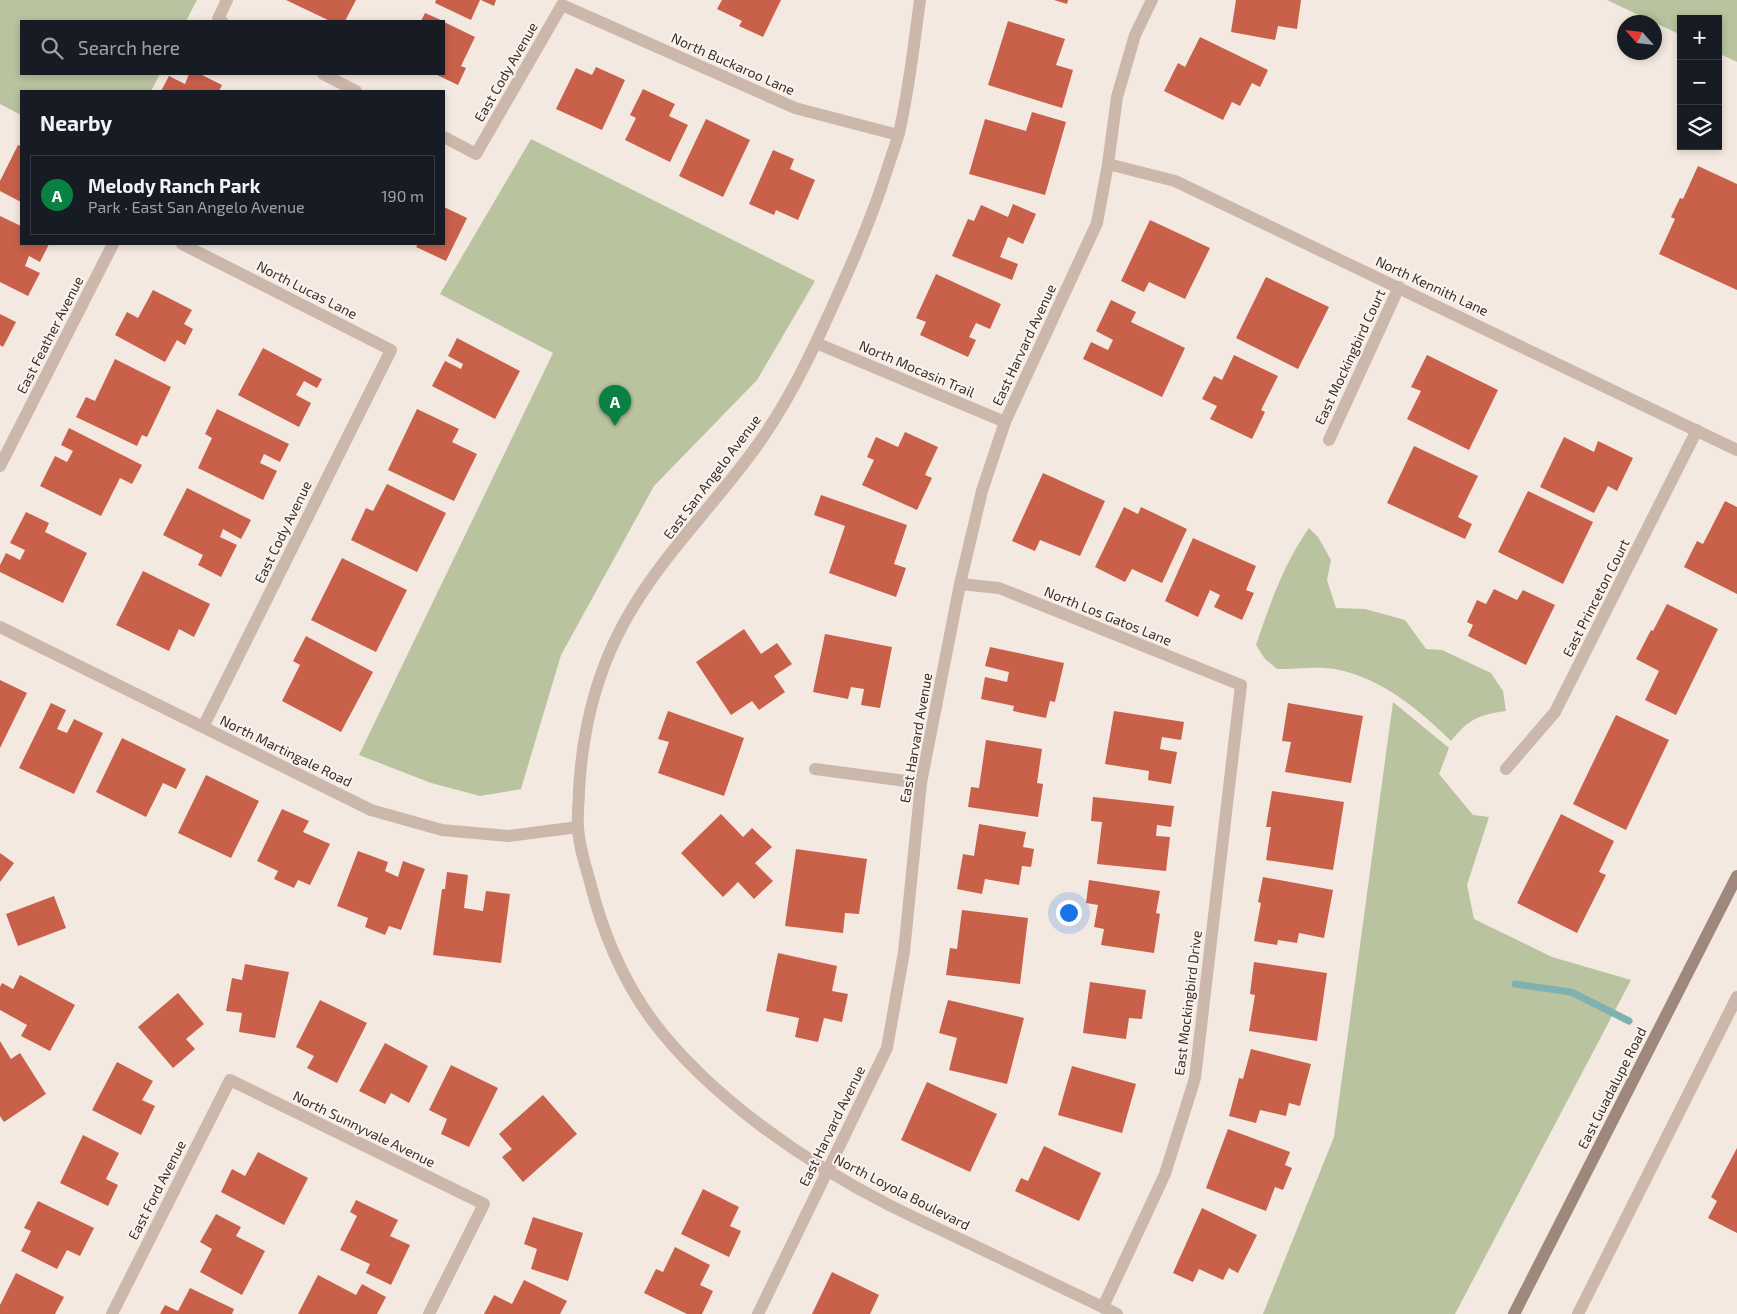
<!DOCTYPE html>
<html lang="en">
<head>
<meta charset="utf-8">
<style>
  :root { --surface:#171b24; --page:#242831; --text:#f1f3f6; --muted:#9ea1a6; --line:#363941; --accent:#0b8043 }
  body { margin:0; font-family:"Exo 2",sans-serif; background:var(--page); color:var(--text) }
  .controls { position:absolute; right:15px; top:15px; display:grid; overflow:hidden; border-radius:0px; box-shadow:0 2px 8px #0003 }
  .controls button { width:45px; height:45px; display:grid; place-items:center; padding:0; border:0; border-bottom:1px solid var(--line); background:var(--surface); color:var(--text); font:25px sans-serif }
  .compass { position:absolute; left:1617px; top:15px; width:45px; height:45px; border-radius:50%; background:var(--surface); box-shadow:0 2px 8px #0003; rotate:297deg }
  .you { position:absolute; left:1068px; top:912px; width:18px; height:18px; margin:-12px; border:4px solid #fff; border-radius:50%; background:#1a73e8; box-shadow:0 0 0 8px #1a73e833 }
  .badge { display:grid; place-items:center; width:32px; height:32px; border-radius:50%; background:var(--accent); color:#fff; font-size:16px; font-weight:700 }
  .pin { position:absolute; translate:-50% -41px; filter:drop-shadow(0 1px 2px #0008) }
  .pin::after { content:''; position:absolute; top:26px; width:18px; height:15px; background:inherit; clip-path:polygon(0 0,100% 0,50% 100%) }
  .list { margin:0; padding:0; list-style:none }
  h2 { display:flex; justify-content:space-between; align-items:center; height:65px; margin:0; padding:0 20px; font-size:21px }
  h2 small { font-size:16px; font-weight:400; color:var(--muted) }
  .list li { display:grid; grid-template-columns:32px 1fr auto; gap:15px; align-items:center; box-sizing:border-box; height:80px; margin:0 10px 10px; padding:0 10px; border:1px solid var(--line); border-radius:0px }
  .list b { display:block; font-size:19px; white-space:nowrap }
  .list p { margin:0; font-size:16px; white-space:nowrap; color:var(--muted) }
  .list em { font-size:16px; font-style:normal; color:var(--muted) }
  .icon { flex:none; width:28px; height:28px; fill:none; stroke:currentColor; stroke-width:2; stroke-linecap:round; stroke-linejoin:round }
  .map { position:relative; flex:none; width:1737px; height:1314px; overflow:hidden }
  .search { position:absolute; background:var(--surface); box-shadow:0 2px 8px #0003; left:20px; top:20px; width:425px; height:55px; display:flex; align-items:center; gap:12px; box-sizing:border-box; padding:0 18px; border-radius:0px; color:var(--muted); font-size:19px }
  .panel { position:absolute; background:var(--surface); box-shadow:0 2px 8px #0003; left:20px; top:90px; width:425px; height:155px; border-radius:0px }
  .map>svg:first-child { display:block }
  .green { fill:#b9c39f }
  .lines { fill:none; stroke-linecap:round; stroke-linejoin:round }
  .stream { stroke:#7eb1b0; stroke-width:7 }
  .building { fill:#c8604a }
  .minor { stroke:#ccb8ab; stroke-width:12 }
  .secondary { stroke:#a0877c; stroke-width:12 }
  .labels { text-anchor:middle; stroke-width:4; stroke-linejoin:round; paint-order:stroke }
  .street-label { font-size:14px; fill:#3a2e2a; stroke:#fbf3ed }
</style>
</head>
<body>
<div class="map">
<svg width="1737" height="1314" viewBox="0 0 1737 1314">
  <rect width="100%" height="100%" fill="#f4e9e0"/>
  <g class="green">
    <polygon points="0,0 197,0 186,21 21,21 21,74 160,74 151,91 21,91 21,115 0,104"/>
    <polygon points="1607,0 1737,0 1737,62 1718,53 1718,19 1681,19 1681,35"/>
    <polygon points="531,139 815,281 757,380 654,486 561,655 521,789 480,796 431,783 359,755 553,353 440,294"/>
    <path d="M1309 528 1318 537 1331 560 1327 580 1336 608 1365 609 1405 620 1426 649 1442 650 1491 673 1503 691 1506 711C1478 715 1469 719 1451 741 1417 708 1383 679 1335 669 1319 666 1293 669 1277 669L1265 659 1256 645C1270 604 1284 563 1309 528Z"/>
    <polygon points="1393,702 1449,748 1439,774 1473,815 1489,817 1467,885 1474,919 1552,957 1631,980 1455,1314 1263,1314 1334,1137"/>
  </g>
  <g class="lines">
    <polyline class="stream" points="1515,984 1571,992 1629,1021"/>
  </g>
  <g class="building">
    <polygon points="286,0 356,0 345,21 330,21"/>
    <polygon points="436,0 480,0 471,20 435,3"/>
    <polygon points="481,0 496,0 494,6"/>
    <polygon points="722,0 781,0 763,37 739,26 742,21 717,9"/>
    <polygon points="1054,0 1068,0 1067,4"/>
    <polygon points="1236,0 1301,0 1297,29 1278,26 1275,40 1231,32"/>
    <polygon points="425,13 443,21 421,21"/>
    <polygon points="1008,21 1065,39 1056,65 1073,70 1062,108 988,85"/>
    <polygon points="444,22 475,37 461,66 466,68 458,85 435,74 444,74"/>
    <polygon points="1200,37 1268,70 1260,87 1252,83 1240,106 1232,102 1223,120 1164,91 1178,63 1185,67"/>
    <polygon points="596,67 625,80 602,130 556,109 576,68 592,75"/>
    <polygon points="189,74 200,74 222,85 219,91 161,91 169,76 185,84"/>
    <polygon points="643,89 675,104 669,116 688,125 670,162 625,140 636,118 630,115"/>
    <polygon points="1032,112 1066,122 1045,195 969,174 985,119 1026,131"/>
    <polygon points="706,119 750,140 723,197 679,176"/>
    <polygon points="18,145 21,146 21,202 0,191 0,181"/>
    <polygon points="773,150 794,159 790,169 815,180 798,220 776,210 774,215 749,204"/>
    <polygon points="1698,166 1737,184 1737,290 1659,254 1675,219 1671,217 1680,198 1683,199"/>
    <polygon points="1013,204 1036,214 1023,244 1008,237 1000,257 1018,264 1012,280 952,256 968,219 974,221 981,205 1008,217"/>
    <polygon points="444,207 467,218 446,261 416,247 418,244 444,244"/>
    <polygon points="0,216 21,226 21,244 49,244 40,262 29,256 25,266 40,273 28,296 0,282"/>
    <polygon points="1150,220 1210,248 1185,299 1149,282 1144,292 1121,281"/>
    <polygon points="936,274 1001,304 990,329 976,323 969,337 976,340 968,357 920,335 926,322 916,318"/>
    <polygon points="1266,277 1329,307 1298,369 1236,338"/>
    <polygon points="153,290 192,310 184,324 193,329 185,345 177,340 165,362 115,335 127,312 138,318"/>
    <polygon points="1111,300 1136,312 1131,322 1185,348 1162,397 1083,359 1091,342 1108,350 1113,340 1096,331"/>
    <polygon points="0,314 16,322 3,347 0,345"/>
    <polygon points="457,338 520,371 495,419 432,386 445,361 461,369 463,364 448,356"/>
    <polygon points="263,348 322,379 317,388 304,381 296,395 311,403 299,427 238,395"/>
    <polygon points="1234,355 1278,376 1261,410 1265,412 1252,439 1210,419 1217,406 1202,399 1214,376 1222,380"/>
    <polygon points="1427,355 1498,390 1469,450 1407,419 1421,391 1411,387"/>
    <polygon points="115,359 171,387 147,437 142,435 137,446 76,417 86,397 95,401"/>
    <polygon points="217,409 289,444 280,462 264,454 260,463 277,471 263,500 198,468 212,438 205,434"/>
    <polygon points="417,409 459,429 452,442 477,454 454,501 388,470"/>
    <polygon points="69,428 142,465 132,484 120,478 101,516 40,486 55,456 67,462 73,451 61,445"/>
    <polygon points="905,432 938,447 925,475 932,478 917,510 862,485 874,460 867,457 876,437 898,447"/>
    <polygon points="1564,437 1594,452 1598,441 1633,458 1617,491 1608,486 1594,513 1540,487"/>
    <polygon points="1414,446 1478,476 1458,517 1472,524 1465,539 1387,503"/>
    <polygon points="1043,473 1105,501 1080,556 1040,540 1035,551 1012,541"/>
    <polygon points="387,484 446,513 417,572 351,540 366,508 373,511"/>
    <polygon points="187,488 251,520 241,539 223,529 220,537 237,545 221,577 198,565 203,555 163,535"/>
    <polygon points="1528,491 1593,522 1563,584 1498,552"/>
    <polygon points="821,495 907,525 894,564 906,568 896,597 829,573 845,526 814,515"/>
    <polygon points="1725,501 1737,507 1737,594 1684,567 1697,541 1703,544"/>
    <polygon points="1124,507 1138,514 1141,507 1187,529 1162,583 1132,569 1125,582 1095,567"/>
    <polygon points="26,512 49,523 45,532 87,553 63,603 0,572 0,565 6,553 20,560 25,550 10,543"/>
    <polygon points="1193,538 1256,566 1246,590 1254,593 1242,620 1214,607 1220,595 1210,590 1198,617 1165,601"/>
    <polygon points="342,558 407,590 376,652 311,620"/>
    <polygon points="143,571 210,604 194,637 179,629 169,651 116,625"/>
    <polygon points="1494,589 1517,600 1523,590 1555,605 1526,665 1468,636 1473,625 1467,622 1477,600 1486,604"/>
    <polygon points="1667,604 1718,629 1676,715 1645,700 1659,671 1636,659 1651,630 1653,631"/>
    <polygon points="744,629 761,654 777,643 792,664 774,676 785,692 759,710 752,701 731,715 696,662"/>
    <polygon points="825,634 892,647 880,708 861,705 864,689 851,687 848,699 813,692"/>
    <polygon points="306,636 373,672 341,732 282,701 300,665 293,661"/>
    <polygon points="990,647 1064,663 1055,702 1050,701 1046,718 1013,711 1014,706 981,699 985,677 1007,682 1009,672 985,666"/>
    <polygon points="0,680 27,693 0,748"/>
    <polygon points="51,703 66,710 57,729 67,733 74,719 103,733 74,794 19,768"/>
    <polygon points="1288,703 1363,716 1351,783 1285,772 1291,742 1282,741"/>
    <polygon points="668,711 744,738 724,796 658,773 669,742 658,739"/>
    <polygon points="1114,711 1184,722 1181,740 1162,737 1160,749 1177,752 1171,784 1148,780 1149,771 1105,764"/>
    <polygon points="1616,715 1669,740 1626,830 1573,804"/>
    <polygon points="122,738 186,769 176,789 163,783 146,817 96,792"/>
    <polygon points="986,740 1042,749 1037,783 1043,784 1038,817 968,807 971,787 979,788"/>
    <polygon points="206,775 259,801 231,858 178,833"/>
    <polygon points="1272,791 1344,802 1333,870 1266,860 1271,827 1266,827"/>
    <polygon points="1093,797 1174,806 1171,827 1157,825 1156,836 1170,837 1166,871 1097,864 1102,822 1091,821"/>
    <polygon points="282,809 309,821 303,832 330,844 310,885 298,880 294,888 274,879 278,871 257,861"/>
    <polygon points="721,814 743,837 752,828 772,847 755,863 773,881 754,899 738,882 723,897 681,853"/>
    <polygon points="1561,814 1614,841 1599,872 1606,875 1577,933 1517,903"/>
    <polygon points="979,824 1026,832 1023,847 1034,849 1031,867 1022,866 1019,885 985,879 982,894 957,889 963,854 974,856"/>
    <polygon points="796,849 867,859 859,914 845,913 843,933 785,926"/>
    <polygon points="358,851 388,862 385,871 398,877 403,861 425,869 401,930 389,926 385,935 365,927 368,918 337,906"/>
    <polygon points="0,853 14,863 0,882"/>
    <polygon points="447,872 468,875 464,908 483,911 486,891 510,894 501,963 433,955 442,889 445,889"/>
    <polygon points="1263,877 1333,890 1324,938 1299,933 1297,943 1278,940 1277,945 1254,941 1261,903 1258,902"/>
    <polygon points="1089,880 1160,891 1156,913 1160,914 1154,953 1101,945 1104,929 1094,927 1098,905 1086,903"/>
    <polygon points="54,896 66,928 18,946 6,914"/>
    <polygon points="962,910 1028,918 1020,984 946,975 950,948 957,949"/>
    <polygon points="778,953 837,966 832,991 848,994 842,1022 824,1018 818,1042 795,1037 799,1018 766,1011"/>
    <polygon points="1254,962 1327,973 1317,1041 1249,1031 1255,995 1250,994"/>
    <polygon points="245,964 289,972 275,1038 239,1032 242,1013 226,1011 232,978 242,980"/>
    <polygon points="20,975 75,1005 50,1051 21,1036 27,1025 0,1010 0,987 2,983 13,989"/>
    <polygon points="1090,982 1146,990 1142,1019 1129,1018 1126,1039 1083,1033"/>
    <polygon points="178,993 204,1024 186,1039 195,1049 173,1068 138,1027"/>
    <polygon points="320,1000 367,1023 337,1083 307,1068 314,1056 296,1047"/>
    <polygon points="948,1000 1024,1018 1007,1084 949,1070 957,1038 939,1033"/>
    <polygon points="0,1041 11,1059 20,1053 46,1094 4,1122 0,1116"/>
    <polygon points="385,1043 428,1066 409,1103 391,1093 385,1104 359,1091"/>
    <polygon points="1251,1049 1311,1064 1300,1106 1289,1103 1286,1116 1260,1110 1256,1123 1229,1116 1239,1078 1243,1079"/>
    <polygon points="117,1062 153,1081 142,1100 155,1106 141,1135 92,1110"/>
    <polygon points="451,1065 498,1088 469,1147 441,1134 447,1119 429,1110"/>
    <polygon points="1072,1066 1136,1084 1122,1133 1058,1115"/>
    <polygon points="927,1082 997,1114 970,1172 901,1140"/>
    <polygon points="543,1095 577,1134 523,1182 502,1157 512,1149 499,1134"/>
    <polygon points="1228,1129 1290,1152 1285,1165 1292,1168 1283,1190 1275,1187 1266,1211 1206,1188"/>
    <polygon points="83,1135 119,1153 106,1179 118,1185 108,1206 60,1183"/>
    <polygon points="1044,1146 1101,1173 1079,1221 1015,1191 1021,1178 1028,1181"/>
    <polygon points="1737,1148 1737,1233 1708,1218 1717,1201 1711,1197"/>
    <polygon points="258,1152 308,1178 284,1225 221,1192 232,1169 245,1176"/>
    <polygon points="703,1189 739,1207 730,1226 741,1231 729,1257 681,1234"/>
    <polygon points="356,1200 398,1220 390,1236 410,1245 391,1285 366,1273 370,1264 340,1250 357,1216 350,1212"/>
    <polygon points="38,1201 94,1228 80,1256 67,1250 57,1269 21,1251 31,1231 24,1228"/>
    <polygon points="1202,1208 1257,1235 1238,1273 1229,1268 1223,1280 1199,1269 1193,1282 1173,1273"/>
    <polygon points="216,1214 241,1227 236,1236 265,1251 242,1295 200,1272 212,1249 200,1242"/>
    <polygon points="533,1217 583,1233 568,1281 531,1269 537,1249 524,1244"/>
    <polygon points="675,1247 710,1265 700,1285 713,1291 702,1314 687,1314 644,1293 656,1269 663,1272"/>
    <polygon points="832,1272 879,1295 870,1314 812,1314"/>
    <polygon points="16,1273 64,1297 55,1314 0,1314 0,1305"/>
    <polygon points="318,1275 356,1295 362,1284 386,1297 377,1314 298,1314"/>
    <polygon points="524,1280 567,1301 560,1314 484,1314 494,1295 512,1304"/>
    <polygon points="190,1288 234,1309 232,1314 160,1314 165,1305 178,1311"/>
  </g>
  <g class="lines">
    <g class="minor">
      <path d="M920 0C914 44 909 90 899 133 895 147 890 160 886 173 874 211 859 247 843 283 819 337 795 391 761 440 718 502 661 555 625 621 596 673 582 732 579 791 579 802 577 814 578 825 578 843 585 864 590 882 602 930 622 979 652 1020 709 1096 804 1162 889 1205 917 1219 945 1232 973 1245 1021 1268 1069 1291 1117 1314"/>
      <polyline points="222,21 218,19 227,0"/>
      <polyline points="323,74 356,91"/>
      <polyline points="444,137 476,154 562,5 795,108 898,135"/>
      <polyline points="1108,164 1175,181 1737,450"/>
      <polyline points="182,244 391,350 203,727"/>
      <polyline points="816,343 1005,422"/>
      <polyline points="1329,440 1399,287"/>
      <polyline points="0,466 113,244"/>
      <polyline points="960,584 999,588 1241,685 1195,1078 1165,1174 1103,1307"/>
      <polyline points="0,627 371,810 442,830 508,836 578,827"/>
      <polyline points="815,769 921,783"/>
      <polyline points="1506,769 1555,712 1697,430"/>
      <polyline points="112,1314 230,1080 484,1204 429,1314"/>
      <polyline points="758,1314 887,1048 904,952 921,783 960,584 982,491 1005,422 1097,223 1108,164 1117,97 1135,35 1152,0"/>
      <polyline points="1578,1314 1737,997"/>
    </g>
    <polyline class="secondary" points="1514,1314 1737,876"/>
  </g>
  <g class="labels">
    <g class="street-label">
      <text transform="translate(733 64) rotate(24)" y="5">North Buckaroo Lane</text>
      <text transform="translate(506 72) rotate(-60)" y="5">East Cody Avenue</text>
      <text transform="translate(1432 286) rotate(25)" y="5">North Kennith Lane</text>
      <text transform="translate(307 290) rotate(27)" y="5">North Lucas Lane</text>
      <text transform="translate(50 335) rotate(-63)" y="5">East Feather Avenue</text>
      <text transform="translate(1024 345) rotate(-65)" y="5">East Harvard Avenue</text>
      <text transform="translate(1350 357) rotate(-65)" y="5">East Mockingbird Court</text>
      <text transform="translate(917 369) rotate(23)" y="5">North Mocasin Trail</text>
      <text transform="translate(712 477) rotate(-53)" y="5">East San Angelo Avenue</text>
      <text transform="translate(283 532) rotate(-64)" y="5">East Cody Avenue</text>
      <text transform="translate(1596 598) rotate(-63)" y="5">East Princeton Court</text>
      <text transform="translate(1108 616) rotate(22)" y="5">North Los Gatos Lane</text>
      <text transform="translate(916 738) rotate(-80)" y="5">East Harvard Avenue</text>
      <text transform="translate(286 751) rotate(26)" y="5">North Martingale Road</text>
      <text transform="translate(1188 1003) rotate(-83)" y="5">East Mockingbird Drive</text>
      <text transform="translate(1612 1088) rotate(-63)" y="5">East Guadalupe Road</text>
      <text transform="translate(832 1126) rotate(-64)" y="5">East Harvard Avenue</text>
      <text transform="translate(364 1129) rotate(26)" y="5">North Sunnyvale Avenue</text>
      <text transform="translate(157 1190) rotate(-63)" y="5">East Ford Avenue</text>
      <text transform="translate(902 1192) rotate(27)" y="5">North Loyola Boulevard</text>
    </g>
  </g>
</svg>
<div class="controls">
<button>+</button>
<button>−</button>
<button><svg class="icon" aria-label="layers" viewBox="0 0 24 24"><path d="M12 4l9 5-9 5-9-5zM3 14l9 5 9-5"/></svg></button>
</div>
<svg class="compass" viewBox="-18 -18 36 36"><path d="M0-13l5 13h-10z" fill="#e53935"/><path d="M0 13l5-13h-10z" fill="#9ea1a6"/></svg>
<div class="you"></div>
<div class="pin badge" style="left:615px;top:426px">A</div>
<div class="search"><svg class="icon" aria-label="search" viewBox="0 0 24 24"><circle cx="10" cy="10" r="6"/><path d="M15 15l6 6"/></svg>Search here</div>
<section class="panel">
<h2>Nearby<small></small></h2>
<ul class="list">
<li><span class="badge">A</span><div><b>Melody Ranch Park</b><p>Park · East San Angelo Avenue</p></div><em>190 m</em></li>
</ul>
</section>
</div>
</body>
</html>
